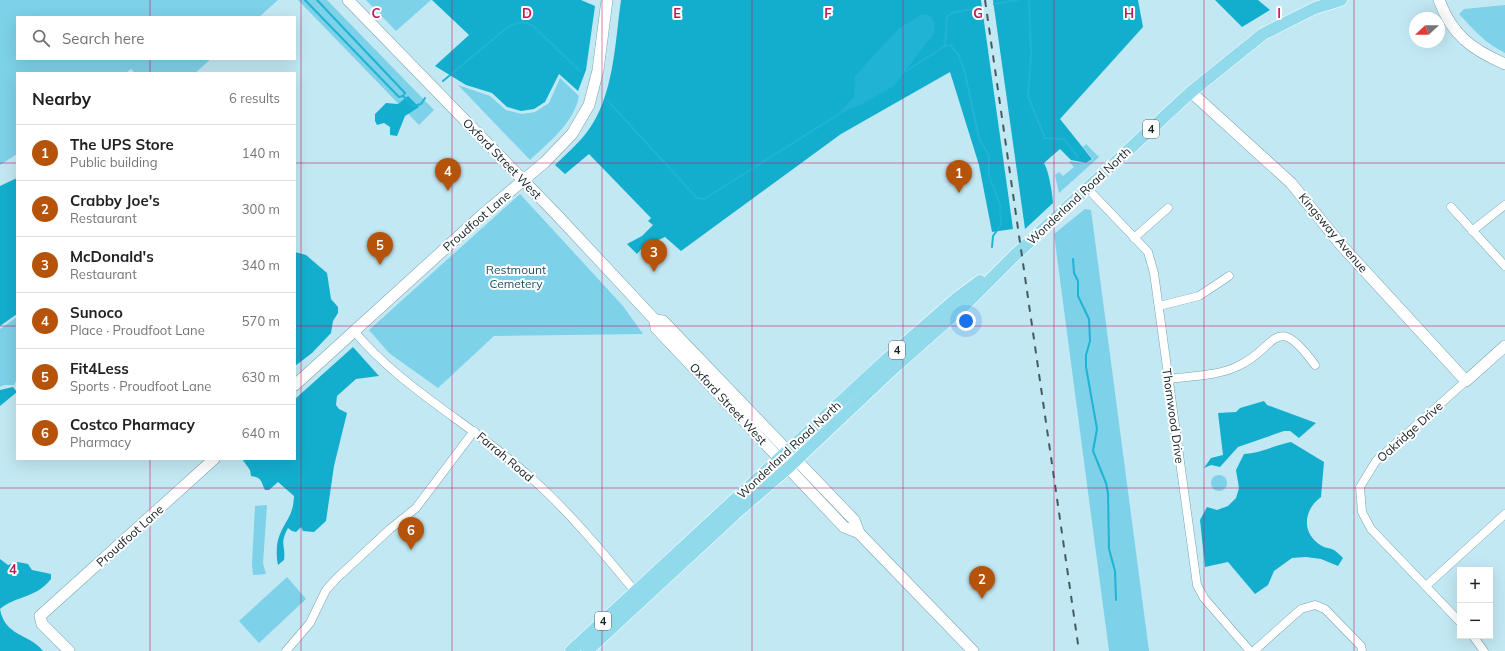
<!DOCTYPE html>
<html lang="en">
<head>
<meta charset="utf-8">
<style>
  :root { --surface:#fff; --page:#f2f2f2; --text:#202124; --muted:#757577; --line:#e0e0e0; --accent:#b45309 }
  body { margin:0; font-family:Mulish,sans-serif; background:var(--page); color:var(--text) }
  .controls { position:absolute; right:12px; bottom:12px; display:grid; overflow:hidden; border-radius:0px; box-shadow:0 4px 16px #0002 }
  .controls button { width:36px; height:36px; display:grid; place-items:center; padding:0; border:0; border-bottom:1px solid var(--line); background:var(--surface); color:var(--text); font:20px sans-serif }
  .compass { position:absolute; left:1409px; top:12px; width:36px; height:36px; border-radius:50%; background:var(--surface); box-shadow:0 4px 16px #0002; rotate:248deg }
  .you { position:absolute; left:966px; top:321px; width:14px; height:14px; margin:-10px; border:3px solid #fff; border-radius:50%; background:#1a73e8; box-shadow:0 0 0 6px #1a73e833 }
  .badge { display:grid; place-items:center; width:26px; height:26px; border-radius:50%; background:var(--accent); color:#fff; font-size:13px; font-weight:700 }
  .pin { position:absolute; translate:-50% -33px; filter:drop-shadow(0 1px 2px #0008) }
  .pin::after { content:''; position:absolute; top:21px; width:14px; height:12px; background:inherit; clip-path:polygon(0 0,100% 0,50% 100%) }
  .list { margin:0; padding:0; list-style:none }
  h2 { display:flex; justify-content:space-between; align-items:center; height:52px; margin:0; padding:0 16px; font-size:17px }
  h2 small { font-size:13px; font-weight:400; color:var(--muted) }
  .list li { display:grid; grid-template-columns:26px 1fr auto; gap:12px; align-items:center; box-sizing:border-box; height:56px; padding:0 16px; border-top:1px solid var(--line) }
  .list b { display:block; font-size:15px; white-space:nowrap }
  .list p { margin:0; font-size:13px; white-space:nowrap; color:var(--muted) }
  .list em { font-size:13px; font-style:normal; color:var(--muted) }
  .icon { flex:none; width:22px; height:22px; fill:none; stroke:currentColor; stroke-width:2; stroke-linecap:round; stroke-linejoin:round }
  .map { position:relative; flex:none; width:1505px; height:651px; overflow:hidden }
  .search { position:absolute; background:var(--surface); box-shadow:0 4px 16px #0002; left:16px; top:16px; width:280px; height:44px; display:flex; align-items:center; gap:10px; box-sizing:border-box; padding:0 14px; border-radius:0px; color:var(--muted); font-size:15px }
  .panel { position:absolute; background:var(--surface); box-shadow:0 4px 16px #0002; left:16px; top:72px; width:280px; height:388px; border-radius:0px }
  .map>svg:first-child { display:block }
  .green { fill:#7dd1e8 }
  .forest { fill:#13aece }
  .water { fill:#20b3d3 }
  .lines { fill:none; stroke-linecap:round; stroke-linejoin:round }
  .stream { stroke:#20b3d3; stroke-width:2 }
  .street-casing { stroke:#7ea2ac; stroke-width:9 }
  .secondary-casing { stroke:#7ea2ac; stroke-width:12 }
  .primary-casing { stroke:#fff; stroke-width:13 }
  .street { stroke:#fff; stroke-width:8 }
  .secondary { stroke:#fff; stroke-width:11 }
  .primary { stroke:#91daec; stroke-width:12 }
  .rail { stroke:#465b61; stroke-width:2; stroke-dasharray:7 7; stroke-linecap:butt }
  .grid { fill:none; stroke:#c2185b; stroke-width:1; stroke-opacity:0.55 }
  .labels { text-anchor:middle; stroke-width:4; stroke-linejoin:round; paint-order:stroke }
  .shield { fill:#fff; stroke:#5a6466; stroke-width:1 }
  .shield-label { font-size:11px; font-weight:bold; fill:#132125 }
  .street-label { font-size:12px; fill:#132125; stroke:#fff }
  .park-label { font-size:12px; fill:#1c5360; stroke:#fff }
  .grid-label { font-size:13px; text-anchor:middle; font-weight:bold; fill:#c2185b; stroke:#fff; stroke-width:4; stroke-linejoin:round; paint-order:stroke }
</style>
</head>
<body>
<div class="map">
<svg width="1505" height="651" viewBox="0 0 1505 651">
  <rect width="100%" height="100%" fill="#c2e8f3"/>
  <g class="green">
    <polygon points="0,0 278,0 259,17 17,17 17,59 211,59 195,73 135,73 131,69 126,73 17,73 17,154 0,165"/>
    <polygon points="298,0 327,0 434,110 419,125"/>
    <polygon points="366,0 431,0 396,31"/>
    <path d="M1505 5V53C1486 44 1473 29 1459 14L1464 9Z"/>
    <path d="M560 78 579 96C574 123 549 142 530 160L458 85 490 96 506 110 522 114 535 112 549 103Z"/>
    <polygon points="1086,144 1099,157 1059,193 1055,175 1059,172 1063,176 1074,167 1069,162 1071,161 1086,164 1093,159 1083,147"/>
    <polygon points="520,194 623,306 643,334 494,336 438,388 389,353 369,330"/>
    <polygon points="1085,209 1091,210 1149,651 1109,651 1054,234"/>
    <polygon points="17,317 17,379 14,385 4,385 0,387 0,329"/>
    <circle cx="1219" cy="483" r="8"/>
    <polygon points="267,505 263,563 266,574 253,575 252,564 255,506"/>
    <polygon points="287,577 306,599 259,643 239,621"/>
  </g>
  <g class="forest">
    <polygon points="432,0 581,0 595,6 586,70 578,91 559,74 545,102 534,109 521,111 507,107 492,93 466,85 435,66 469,35"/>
    <path d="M621 0H981L1013 229 992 232 979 165 950 72 841 134 681 251 665 237 643 247 637 254 627 244 642 236 653 225 648 221 651 218 589 154 565 174 555 165C566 154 578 144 587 132 614 97 615 42 621 0Z"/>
    <path d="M993 0H1138L1143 27 1060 119 1092 159 1086 163 1071 160 1060 149 1044 163C1049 172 1052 191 1053 203L1025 229Z"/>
    <polygon points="1215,0 1258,0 1270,10 1242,27"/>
    <polygon points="408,96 419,107 405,116 397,136 390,135 390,127 384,123 377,125 375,121 375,114 386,103 398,104"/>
    <polygon points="17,178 17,314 0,326 0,186"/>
    <polygon points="295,252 306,255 327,273 331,299 338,307 338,313 333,321 331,333 312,353 295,366"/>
    <path d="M353 347 379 376 356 379 337 396 336 405 339 409 347 413 334 466 326 521 314 532 303 531 301 527 296 532 292 531 288 528C279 545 286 545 284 560L278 565C276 555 276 543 280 534 287 518 293 516 294 496L278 482 269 490H265C261 482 262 477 251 476L250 470 242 459H295V399Z"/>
    <polygon points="13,387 17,392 0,406 0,390"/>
    <polygon points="1264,401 1267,405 1316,423 1299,438 1290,431 1284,431 1238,447 1220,467 1211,465 1204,468 1211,458 1223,455 1218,413 1236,412 1240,408"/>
    <path d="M1291 442 1324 462 1321 497C1303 510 1301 534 1322 546 1325 548 1330 548 1334 550 1337 552 1340 555 1343 558L1338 566 1321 559 1306 557 1292 558 1274 571 1268 585 1255 594 1228 562 1205 567 1200 520 1207 507 1217 510 1228 506 1236 498 1239 488 1236 470 1244 454C1261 453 1275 445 1291 442Z"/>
    <path d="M0 559 8 565 18 562 28 564 32 570 51 574V579C35 599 17 595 0 609 5 637 29 633 43 651H0Z"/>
  </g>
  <polygon class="water" points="922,14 930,16 935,23 934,33 894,86 862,104 837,115 854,97 855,76 899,28"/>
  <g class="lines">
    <g class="stream">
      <polyline points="305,0 399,97 403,96"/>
      <polyline points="317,0 405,93 403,96 413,106 421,104 425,98"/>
      <polyline points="1029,0 1031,54 1028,96 1045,138 1064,139 1078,157"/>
      <polyline points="994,4 1018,0"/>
      <polyline points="945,46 947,17 952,13 981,7"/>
      <polyline points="903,73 945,46 950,45 958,54 964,69 979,138 989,156 989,176 1000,204 1001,225 993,236 992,247"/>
      <path d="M443 81 509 26C518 22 525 21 533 26L580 71"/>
      <polyline points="607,100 697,198 704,199 839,114"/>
      <polyline points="1073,259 1074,273 1078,281 1078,296 1089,319 1090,341 1086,355 1086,367 1097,429 1093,451 1106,483 1108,493 1109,549 1115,571 1116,600"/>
    </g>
    <g class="street-casing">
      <g id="street">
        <polyline points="1087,188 1148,252 1154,273 1197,585 1204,598 1250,651"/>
        <polyline points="1451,207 1505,266"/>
        <polyline points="1472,231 1505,205"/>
        <polyline points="1134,238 1168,208"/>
        <polyline points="1159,306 1199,296 1229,276"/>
        <path d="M354 331C401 388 474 426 529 476 569 511 604 554 638 595"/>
        <path d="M1168 379C1191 376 1218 376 1238 366 1277 349 1274 309 1315 365"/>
        <polyline points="1426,586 1505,514"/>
        <polyline points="1460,622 1371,529 1362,512 1360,487 1376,461 1466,381"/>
        <polyline points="1473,636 1484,651"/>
        <polyline points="286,651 310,623 326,590 337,578 390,529 416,508 474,431"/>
        <polyline points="1254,651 1301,609 1315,605 1325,609 1361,646 1362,651"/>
      </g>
    </g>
    <g class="secondary-casing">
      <g id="secondary">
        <polyline points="348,0 557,215 655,320 663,321 854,520 859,533"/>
        <path d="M1439 0C1452 35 1471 49 1505 64"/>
        <polyline points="1191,92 1291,183 1341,245 1466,381 1505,346"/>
        <polyline points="655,320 656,328 844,527 859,533 973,651"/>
        <polyline points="295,385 482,215 545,162 572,134 589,105 598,70 607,0"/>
        <polyline points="69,651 42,624 40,616 214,459"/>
      </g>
    </g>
    <g class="primary-casing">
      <g id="primary">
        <polyline points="571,651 887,359 957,298 980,281"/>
        <polyline points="587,651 735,514 788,468 895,367 964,306 1013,257 1191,92 1263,34 1315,8 1341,0"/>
      </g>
    </g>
    <use href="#street" class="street"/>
    <use href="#secondary" class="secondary"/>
    <use href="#primary" class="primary"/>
    <polyline class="rail" points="985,0 1079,651"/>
  </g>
  <path class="grid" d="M150 0V17M301 0V651M452 0V651M602 0V651M752 0V651M903 0V651M1054 0V651M1204 0V651M1354 0V651M150 59V73M0 163H17M295 163H1505M0 326H17M295 326H1505M150 459V651M0 488H1505"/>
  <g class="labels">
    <g class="shield">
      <rect x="1143" y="120" width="16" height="18" rx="3"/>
      <rect x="889" y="341" width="16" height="18" rx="3"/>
      <rect x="595" y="612" width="16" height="18" rx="3"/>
    </g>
    <g class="shield-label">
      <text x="1151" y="133">4</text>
      <text x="897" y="354">4</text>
      <text x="603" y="625">4</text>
    </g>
    <g class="street-label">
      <text transform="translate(502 159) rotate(46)" y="4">Oxford Street West</text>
      <text transform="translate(1079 196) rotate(-43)" y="4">Wonderland Road North</text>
      <text transform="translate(477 221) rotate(-41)" y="4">Proudfoot Lane</text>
      <text transform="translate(1333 233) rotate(50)" y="4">Kingsway Avenue</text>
      <text transform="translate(728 404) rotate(47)" y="4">Oxford Street West</text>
      <text transform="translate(1173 416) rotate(82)" y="4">Thornwood Drive</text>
      <text transform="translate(1410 432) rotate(-42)" y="4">Oakridge Drive</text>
      <text transform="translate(789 450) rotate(-43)" y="4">Wonderland Road North</text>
      <text transform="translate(505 457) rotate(40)" y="4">Farrah Road</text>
      <text transform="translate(130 536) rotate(-42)" y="4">Proudfoot Lane</text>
    </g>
    <g class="park-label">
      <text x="516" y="274">Restmount<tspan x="516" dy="14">Cemetery</tspan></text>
    </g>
  </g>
  <g class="grid-label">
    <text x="376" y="18">C</text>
    <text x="527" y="18">D</text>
    <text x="677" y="18">E</text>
    <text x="828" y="18">F</text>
    <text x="978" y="18">G</text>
    <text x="1129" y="18">H</text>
    <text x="1279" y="18">I</text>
    <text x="13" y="574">4</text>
  </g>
</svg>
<div class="controls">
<button>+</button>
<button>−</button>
</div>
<svg class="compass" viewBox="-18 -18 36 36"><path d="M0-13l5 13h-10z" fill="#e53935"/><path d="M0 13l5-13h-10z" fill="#757577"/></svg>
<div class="you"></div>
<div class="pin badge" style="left:959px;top:193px">1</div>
<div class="pin badge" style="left:982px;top:599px">2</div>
<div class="pin badge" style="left:654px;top:272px">3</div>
<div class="pin badge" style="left:448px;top:191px">4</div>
<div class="pin badge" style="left:380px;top:265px">5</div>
<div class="pin badge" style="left:411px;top:550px">6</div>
<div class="search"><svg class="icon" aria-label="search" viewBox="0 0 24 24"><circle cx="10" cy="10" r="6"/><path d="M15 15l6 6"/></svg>Search here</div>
<section class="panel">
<h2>Nearby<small>6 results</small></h2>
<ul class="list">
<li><span class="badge">1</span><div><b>The UPS Store</b><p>Public building</p></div><em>140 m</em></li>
<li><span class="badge">2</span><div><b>Crabby Joe's</b><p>Restaurant</p></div><em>300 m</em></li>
<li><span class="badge">3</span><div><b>McDonald's</b><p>Restaurant</p></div><em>340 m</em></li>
<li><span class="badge">4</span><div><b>Sunoco</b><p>Place · Proudfoot Lane</p></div><em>570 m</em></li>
<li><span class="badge">5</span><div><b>Fit4Less</b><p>Sports · Proudfoot Lane</p></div><em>630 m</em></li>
<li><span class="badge">6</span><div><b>Costco Pharmacy</b><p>Pharmacy</p></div><em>640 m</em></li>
</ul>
</section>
</div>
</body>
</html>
